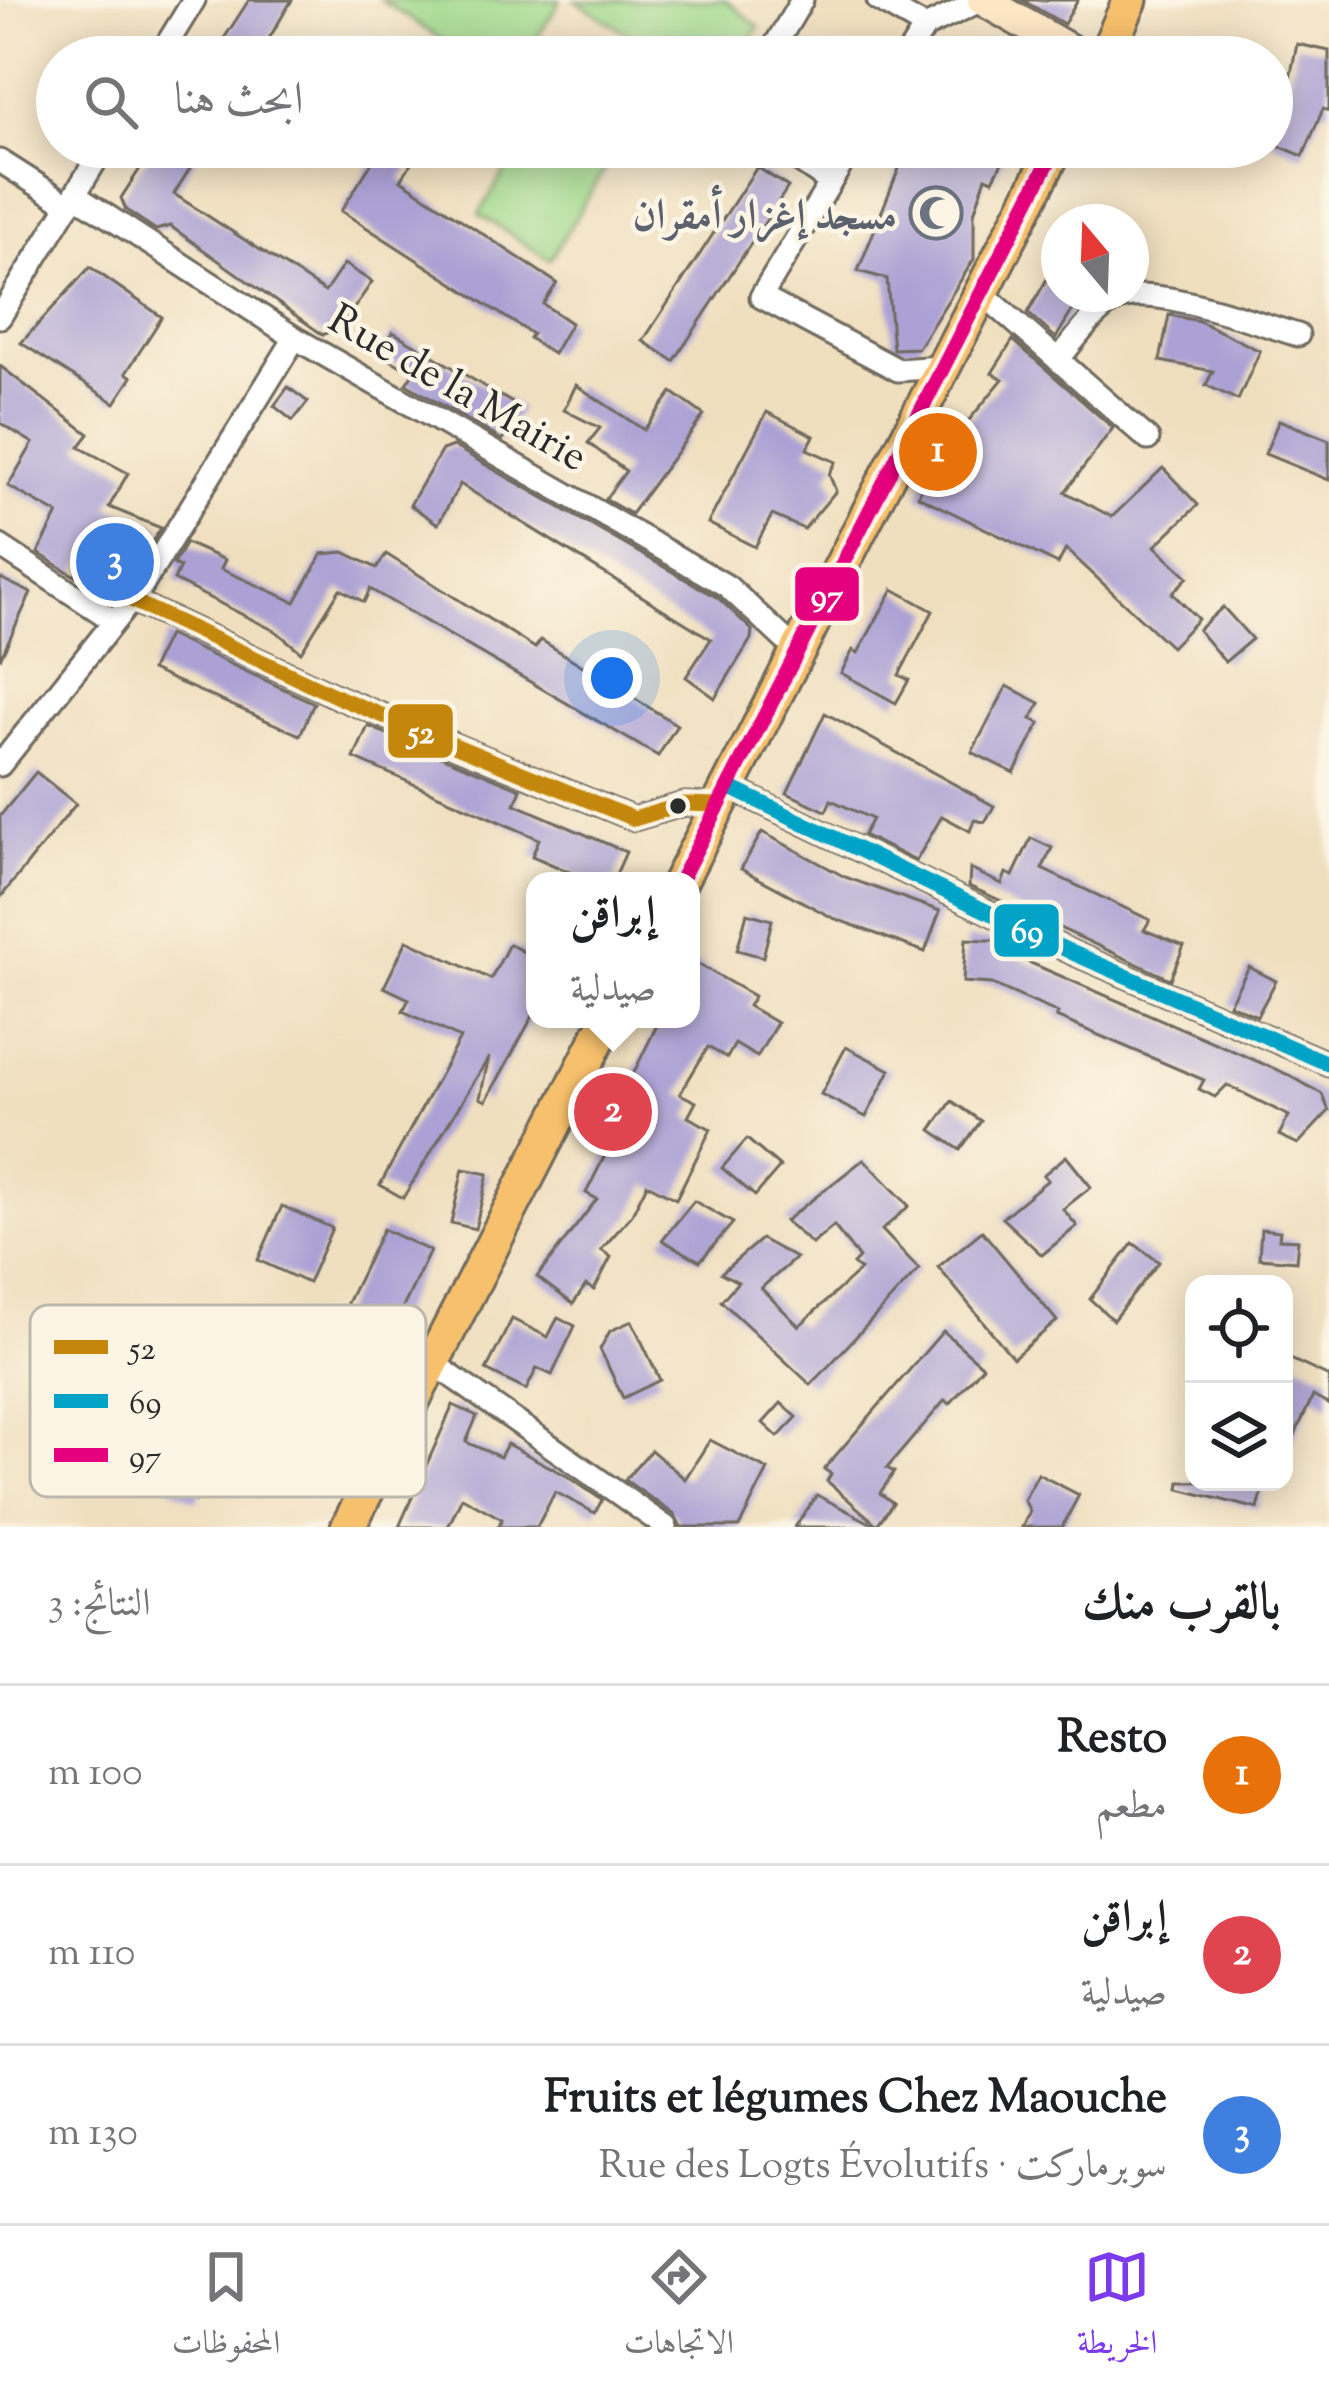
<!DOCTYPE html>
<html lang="ar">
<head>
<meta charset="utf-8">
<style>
  :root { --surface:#fff; --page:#f6f6f6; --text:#202124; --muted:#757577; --line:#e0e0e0; --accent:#7c3aed }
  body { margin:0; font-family:"Sorts Mill Goudy",Amiri,serif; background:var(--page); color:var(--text); direction:rtl }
  .controls { position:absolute; right:36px; bottom:36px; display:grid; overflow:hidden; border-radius:24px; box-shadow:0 6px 30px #0003 }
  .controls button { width:108px; height:108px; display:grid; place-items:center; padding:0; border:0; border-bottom:3px solid var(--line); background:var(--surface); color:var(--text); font:60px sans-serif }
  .compass { position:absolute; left:1041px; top:204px; width:108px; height:108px; border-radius:50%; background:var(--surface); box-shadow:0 6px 30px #0003; rotate:341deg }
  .you { position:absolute; left:612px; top:678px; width:42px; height:42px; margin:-30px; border:9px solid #fff; border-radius:50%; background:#1a73e8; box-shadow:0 0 0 18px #1a73e833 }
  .badge { display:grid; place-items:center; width:78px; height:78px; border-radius:50%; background:var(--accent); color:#fff; font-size:39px; font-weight:700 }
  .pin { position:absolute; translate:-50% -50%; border:6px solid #fff; box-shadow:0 3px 12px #0006 }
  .popup { position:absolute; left:526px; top:872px; width:174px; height:156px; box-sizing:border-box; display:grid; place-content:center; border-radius:24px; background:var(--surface); filter:drop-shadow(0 3px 9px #0005); font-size:39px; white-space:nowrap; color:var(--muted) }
  .popup b { font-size:45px; color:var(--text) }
  .popup::after { content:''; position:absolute; left:50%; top:100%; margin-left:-24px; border:24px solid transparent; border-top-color:var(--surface) }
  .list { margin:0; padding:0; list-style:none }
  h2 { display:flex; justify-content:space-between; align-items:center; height:156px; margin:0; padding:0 48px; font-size:51px }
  h2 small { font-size:39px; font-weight:400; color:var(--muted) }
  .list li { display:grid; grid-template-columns:78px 1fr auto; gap:36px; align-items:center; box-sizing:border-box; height:180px; padding:0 48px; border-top:3px solid var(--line) }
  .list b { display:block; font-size:45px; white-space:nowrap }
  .list p { margin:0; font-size:39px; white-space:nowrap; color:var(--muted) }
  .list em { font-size:39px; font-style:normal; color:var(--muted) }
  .icon { flex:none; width:66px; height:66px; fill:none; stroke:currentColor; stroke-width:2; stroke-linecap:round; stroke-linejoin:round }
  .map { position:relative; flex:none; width:1329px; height:1527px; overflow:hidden; direction:ltr }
  .search { position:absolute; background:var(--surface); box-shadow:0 6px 30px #0003; left:36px; right:36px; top:36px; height:132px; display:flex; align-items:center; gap:30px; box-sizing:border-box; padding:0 42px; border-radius:66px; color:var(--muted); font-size:45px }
  .sheet { height:696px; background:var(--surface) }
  nav { display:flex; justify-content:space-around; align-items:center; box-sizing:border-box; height:168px; border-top:3px solid var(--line); background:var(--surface); font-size:33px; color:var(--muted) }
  nav a { display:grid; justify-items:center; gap:6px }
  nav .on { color:var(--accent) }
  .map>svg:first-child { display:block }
  .green { fill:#a0d98c; stroke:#66825c; stroke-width:3 }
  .building { fill:#aba1d4 }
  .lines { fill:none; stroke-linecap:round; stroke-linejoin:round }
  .minor-casing { stroke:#706a5f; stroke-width:27 }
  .secondary-casing { stroke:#706a5f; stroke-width:36 }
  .primary-casing { stroke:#706a5f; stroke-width:39 }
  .minor { stroke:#fff; stroke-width:21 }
  .secondary { stroke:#fce6c4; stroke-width:30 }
  .primary { stroke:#f7c06c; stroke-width:33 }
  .bus-1-casing { stroke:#fcf5e5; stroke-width:24 }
  .bus-2-casing { stroke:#fcf5e5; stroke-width:24 }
  .bus-3-casing { stroke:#fcf5e5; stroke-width:24 }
  .bus-1 { stroke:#c4870b; stroke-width:15 }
  .bus-2 { stroke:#02a3c6; stroke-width:15 }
  .bus-3 { stroke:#e5007d; stroke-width:15 }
  .bus-dot { fill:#2b2b2b; stroke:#fcf5e5; stroke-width:4.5 }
  .labels { text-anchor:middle; stroke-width:9; stroke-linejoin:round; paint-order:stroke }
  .worship-label { font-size:42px; font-weight:bold; fill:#5b616d; stroke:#fcf5e5; text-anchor:end }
  .street-label { font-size:42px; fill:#2b2b2b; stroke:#fcf5e5 }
  .key { fill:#fcf5e5; stroke:#bdb8ad; stroke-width:3 }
  .key-label { font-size:33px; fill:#2b2b2b }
  .line-badge { stroke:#fcf5e5; stroke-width:4.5 }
  .badge-label { font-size:33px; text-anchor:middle; font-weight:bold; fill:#fff }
</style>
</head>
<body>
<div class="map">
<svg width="1329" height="1527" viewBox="0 0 1329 1527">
  <rect width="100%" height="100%" fill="#fcf5e5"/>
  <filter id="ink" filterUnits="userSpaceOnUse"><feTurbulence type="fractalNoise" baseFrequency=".00833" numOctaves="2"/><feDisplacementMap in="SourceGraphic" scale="24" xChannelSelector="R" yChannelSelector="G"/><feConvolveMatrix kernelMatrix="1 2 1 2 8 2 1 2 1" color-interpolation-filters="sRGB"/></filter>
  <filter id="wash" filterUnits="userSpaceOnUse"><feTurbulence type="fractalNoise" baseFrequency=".004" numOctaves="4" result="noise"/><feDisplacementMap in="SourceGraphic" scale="48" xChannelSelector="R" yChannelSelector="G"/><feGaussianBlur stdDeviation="2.7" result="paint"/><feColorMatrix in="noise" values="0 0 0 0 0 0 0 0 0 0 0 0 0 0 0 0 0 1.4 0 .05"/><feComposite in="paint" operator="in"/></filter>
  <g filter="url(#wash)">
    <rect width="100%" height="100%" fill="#f0dfbf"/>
    <g class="green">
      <polygon points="381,0 561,0 525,57 468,57"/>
      <polygon points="726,0 759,27 740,57 664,57 576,1"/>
      <polygon points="520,147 618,147 550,260 479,214"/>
    </g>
    <g id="blocks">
      <g class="building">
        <polygon points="249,0 292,0 258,57 212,57"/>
        <polygon points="1022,0 1078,0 1064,24"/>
        <polygon points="1297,44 1329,51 1329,111 1323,109 1303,156 1272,143 1272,118 1281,122"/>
        <polygon points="154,147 203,147 174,194 325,292 344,264 372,282 343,324 323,335 170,226 156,230 126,210 121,198"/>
        <polygon points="382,147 421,147 401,180 557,283 543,304 571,323 553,354 529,338 532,334 341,211"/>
        <polygon points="939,147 1010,147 993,180 986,177 974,213 974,259 918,348 893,349 887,279 858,271 900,166 931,163"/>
        <polygon points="757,167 788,187 674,361 643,341"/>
        <polygon points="1059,257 1059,294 1082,294 1056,338 1028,313"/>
        <polygon points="90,267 162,317 126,373 132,377 115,403 21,343"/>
        <polygon points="1169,315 1199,321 1260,351 1238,400 1206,385 1213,371 1160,361"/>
        <polygon points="393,332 521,408 502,440 406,384 413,373 380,354"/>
        <polygon points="1013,340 1113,428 1065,492 1112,517 1163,468 1198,505 1155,546 1188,577 1172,593 1198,619 1171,647 1066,549 1058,564 918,496 953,420 965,425 1003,379 992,373"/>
        <polygon points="0,366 89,434 79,447 128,473 109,507 161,528 144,555 93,539 75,576 38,553 58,514 8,486 33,443 0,423"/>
        <polygon points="576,385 644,430 672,392 704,415 631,514 605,499 626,471 588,443 600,428 564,410"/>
        <polygon points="288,387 308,402 293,421 274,406"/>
        <polygon points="767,412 814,436 807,449 836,462 829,474 836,491 804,529 772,515 755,547 708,523"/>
        <polygon points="1279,420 1329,440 1329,480 1265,454"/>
        <polygon points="453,446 718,598 752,630 751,639 715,698 686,677 711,639 460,484 438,524 410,505 442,450"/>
        <polygon points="186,543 225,560 221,569 295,602 322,554 344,552 377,568 386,554 535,648 541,640 677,725 658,756 370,589 364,602 340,589 301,652 277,632 174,580 180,567 173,564"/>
        <polygon points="0,578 31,593 0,659"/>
        <polygon points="893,589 933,611 899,675 909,680 896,703 841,673 853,650 858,653"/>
        <polygon points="1223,607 1252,639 1225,662 1198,630"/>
        <polygon points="168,635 314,703 300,735 151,670"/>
        <polygon points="1007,686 1040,703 1031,719 1040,723 1014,773 972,752"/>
        <polygon points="825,713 994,806 985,822 974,820 970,831 942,816 916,861 863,835 872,819 831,800 826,811 787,793"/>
        <polygon points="368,726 521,789 515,804 626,852 613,881 590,881 532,856 539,839 354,758"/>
        <polygon points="36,772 76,804 0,898 0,816"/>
        <polygon points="762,832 845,877 940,911 925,952 833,918 741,869"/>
        <polygon points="1031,838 1052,848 1042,869 1150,920 1144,930 1184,946 1170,979 969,886 970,869 1002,884 1006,873 1013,876"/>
        <polygon points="747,913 772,920 763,957 737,950"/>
        <polygon points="966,939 1008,941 1003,951 1289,1075 1322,1094 1329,1111 1298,1144 1279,1135 1289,1116 1227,1085 1215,1097 1199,1089 1204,1080 1056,1017 1058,1013 992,984 963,982"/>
        <polygon points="407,940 491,979 509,944 535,958 535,1012 486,1101 480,1098 489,1057 403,1198 380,1185 460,1038 403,1011 409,999 384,987"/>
        <polygon points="691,960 754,996 748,1006 777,1023 757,1057 735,1044 727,1058 708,1047 680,1094 696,1102 688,1117 711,1129 676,1199 647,1184 631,1216 601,1250 611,1257 594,1290 586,1285 573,1304 537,1277 597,1199 586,1193 630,1106 620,1101 660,1019 691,1019"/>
        <polygon points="1249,967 1276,981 1257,1016 1229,1004"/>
        <polygon points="846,1047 890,1070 866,1117 821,1094"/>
        <polygon points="952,1101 981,1121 960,1150 931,1130"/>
        <polygon points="747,1139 780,1167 755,1196 722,1168"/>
        <polygon points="1066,1156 1091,1187 1063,1209 1077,1226 1042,1255 1002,1218 1048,1180 1043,1175"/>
        <polygon points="864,1159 909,1206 882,1230 919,1269 811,1385 721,1301 738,1282 721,1273 761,1239 796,1258 761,1288 799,1326 860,1270 853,1264 859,1258 834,1226 812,1244 785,1221"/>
        <polygon points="463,1169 488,1174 475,1229 451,1223"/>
        <polygon points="694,1201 733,1223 700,1261 662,1240"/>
        <polygon points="282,1206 332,1228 308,1283 258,1260"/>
        <polygon points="383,1229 430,1251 352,1414 347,1410 292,1490 251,1462 314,1371"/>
        <polygon points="1261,1229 1280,1231 1279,1239 1298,1240 1296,1261 1259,1258"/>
        <polygon points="982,1231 1057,1321 1013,1358 938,1267"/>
        <polygon points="1133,1243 1159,1262 1113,1320 1090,1299"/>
        <polygon points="558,1317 575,1326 552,1375 537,1368 526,1390 486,1370 512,1319 548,1337"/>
        <polygon points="632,1321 660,1380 623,1398 600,1349 610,1331"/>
        <polygon points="943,1331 983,1366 950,1404 945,1400 887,1468 894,1472 880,1493 893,1503 877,1525 827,1481 831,1474 824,1469"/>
        <polygon points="1284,1356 1329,1377 1329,1405 1313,1396 1284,1458"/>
        <polygon points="781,1403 797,1417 778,1437 763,1423"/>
        <polygon points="453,1405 477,1416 466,1442 500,1457 507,1444 567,1476 602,1500 595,1513 555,1492 537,1527 498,1527 502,1519 462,1497 448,1527 399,1527"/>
        <polygon points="176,1434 220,1458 196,1501 153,1478"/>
        <polygon points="710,1440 768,1470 739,1527 681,1527 675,1515 625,1480 651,1450 685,1479"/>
        <polygon points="1038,1474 1079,1495 1062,1527 1022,1527 1030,1511 1024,1500"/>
        <polygon points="1180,1482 1265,1482 1258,1509 1179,1489"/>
        <polygon points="817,1495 878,1527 795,1527"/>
      </g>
    </g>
  </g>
  <g filter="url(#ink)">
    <use href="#blocks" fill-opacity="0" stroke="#706a5f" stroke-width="3"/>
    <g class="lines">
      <g class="minor-casing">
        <g id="minor">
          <polyline points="878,0 925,27"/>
          <polyline points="159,57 194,0"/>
          <polyline points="768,57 802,0"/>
          <polyline points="906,57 925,27 982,0"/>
          <polyline points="779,147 830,182"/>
          <polyline points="852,147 761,297 898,370 941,367"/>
          <polyline points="0,161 69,205"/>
          <polyline points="75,195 295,338 727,586 797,651"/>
          <polyline points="980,291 1148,439"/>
          <polyline points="0,317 104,147"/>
          <path d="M1058 360C1075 340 1093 312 1117 300 1151 283 1260 324 1298 335"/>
          <polyline points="0,546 114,621"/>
          <polyline points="131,600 340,698 634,819 684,804 719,805"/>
          <polyline points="0,765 141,588 295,338"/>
          <polyline points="729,787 1073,953 1329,1064"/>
          <polyline points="430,1361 666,1527"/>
        </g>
      </g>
      <g class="secondary-casing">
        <polyline id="secondary" points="983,0 1082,57"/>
      </g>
      <g class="primary-casing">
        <g id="primary">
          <polyline points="1105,57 1130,0"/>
          <polyline points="680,881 1056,147"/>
          <polyline points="348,1527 608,1019"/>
        </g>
      </g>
      <use href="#minor" class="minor"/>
      <use href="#secondary" class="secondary"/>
      <use href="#primary" class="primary"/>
      <g class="bus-1-casing">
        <polyline id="bus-1" points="131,600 340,698 634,819 684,804 719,805"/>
      </g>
      <g class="bus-2-casing">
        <polyline id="bus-2" points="729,787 1073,953 1329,1064"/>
      </g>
      <g class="bus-3-casing">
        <polyline id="bus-3" points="680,881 1056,147"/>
      </g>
      <use href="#bus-1" class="bus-1"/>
      <use href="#bus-2" class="bus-2"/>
      <use href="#bus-3" class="bus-3"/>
    </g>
  </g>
  <defs>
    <g id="mosque-ring" transform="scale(2.7)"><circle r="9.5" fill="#fcf5e5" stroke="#6b7280" stroke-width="1.5"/><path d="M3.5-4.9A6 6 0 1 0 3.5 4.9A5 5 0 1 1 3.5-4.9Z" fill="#6b7280"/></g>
  </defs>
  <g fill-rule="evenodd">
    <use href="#mosque-ring" x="936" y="213"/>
  </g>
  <circle class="bus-dot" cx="678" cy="806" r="10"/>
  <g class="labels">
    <g class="worship-label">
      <text x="897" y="228">مسجد إغزار أمقران</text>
    </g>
    <g class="street-label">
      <text transform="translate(459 386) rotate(30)" y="15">Rue de la Mairie</text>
    </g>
  </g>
  <rect x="30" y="1305" width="396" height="192" rx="18" class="key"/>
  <rect x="54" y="1340" width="54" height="14" fill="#c4870b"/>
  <rect x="54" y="1394" width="54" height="14" fill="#02a3c6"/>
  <rect x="54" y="1448" width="54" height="14" fill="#e5007d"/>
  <g class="key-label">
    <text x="129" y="1359">52</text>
    <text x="129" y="1413">69</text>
    <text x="129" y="1467">97</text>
  </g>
  <g class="line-badge">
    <rect x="793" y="565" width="68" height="58" rx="12" fill="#e5007d"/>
    <rect x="386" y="702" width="69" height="58" rx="12" fill="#c4870b"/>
    <rect x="992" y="902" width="69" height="57" rx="12" fill="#02a3c6"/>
  </g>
  <g class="badge-label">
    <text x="827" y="606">97</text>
    <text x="421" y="743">52</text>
    <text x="1027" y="942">69</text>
  </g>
</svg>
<div class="controls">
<button><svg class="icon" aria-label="locate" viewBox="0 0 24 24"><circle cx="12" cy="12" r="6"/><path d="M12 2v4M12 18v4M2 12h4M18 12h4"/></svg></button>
<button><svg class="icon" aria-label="layers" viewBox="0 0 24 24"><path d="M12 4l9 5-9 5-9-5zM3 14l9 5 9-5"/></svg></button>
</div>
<svg class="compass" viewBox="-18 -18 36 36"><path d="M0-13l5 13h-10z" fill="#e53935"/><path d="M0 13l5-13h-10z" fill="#757577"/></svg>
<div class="you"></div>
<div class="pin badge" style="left:938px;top:452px;background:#e8710a">1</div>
<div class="pin badge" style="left:613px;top:1112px;background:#e0444e">2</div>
<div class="popup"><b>إبراقن</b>صيدلية</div>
<div class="pin badge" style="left:115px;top:562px;background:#3f7fe0">3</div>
<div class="search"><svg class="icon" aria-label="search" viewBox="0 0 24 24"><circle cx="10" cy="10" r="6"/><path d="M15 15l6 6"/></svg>ابحث هنا</div>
</div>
<section class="sheet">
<h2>بالقرب منك<small>النتائج: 3</small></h2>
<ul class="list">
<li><span class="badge" style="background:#e8710a">1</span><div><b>Resto</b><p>مطعم</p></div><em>100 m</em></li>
<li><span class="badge" style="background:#e0444e">2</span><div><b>إبراقن</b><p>صيدلية</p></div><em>110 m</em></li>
<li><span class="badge" style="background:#3f7fe0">3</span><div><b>Fruits et légumes Chez Maouche</b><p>سوبرماركت · Rue des Logts Évolutifs</p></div><em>130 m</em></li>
</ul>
</section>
<nav>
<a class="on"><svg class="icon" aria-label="map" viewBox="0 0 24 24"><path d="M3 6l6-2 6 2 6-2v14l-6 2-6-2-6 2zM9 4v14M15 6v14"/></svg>الخريطة</a>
<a><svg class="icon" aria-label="directions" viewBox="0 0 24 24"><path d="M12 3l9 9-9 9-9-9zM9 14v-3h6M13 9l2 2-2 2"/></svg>الاتجاهات</a>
<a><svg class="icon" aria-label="saved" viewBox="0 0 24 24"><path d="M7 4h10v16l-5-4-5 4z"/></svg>المحفوظات</a>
</nav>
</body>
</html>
